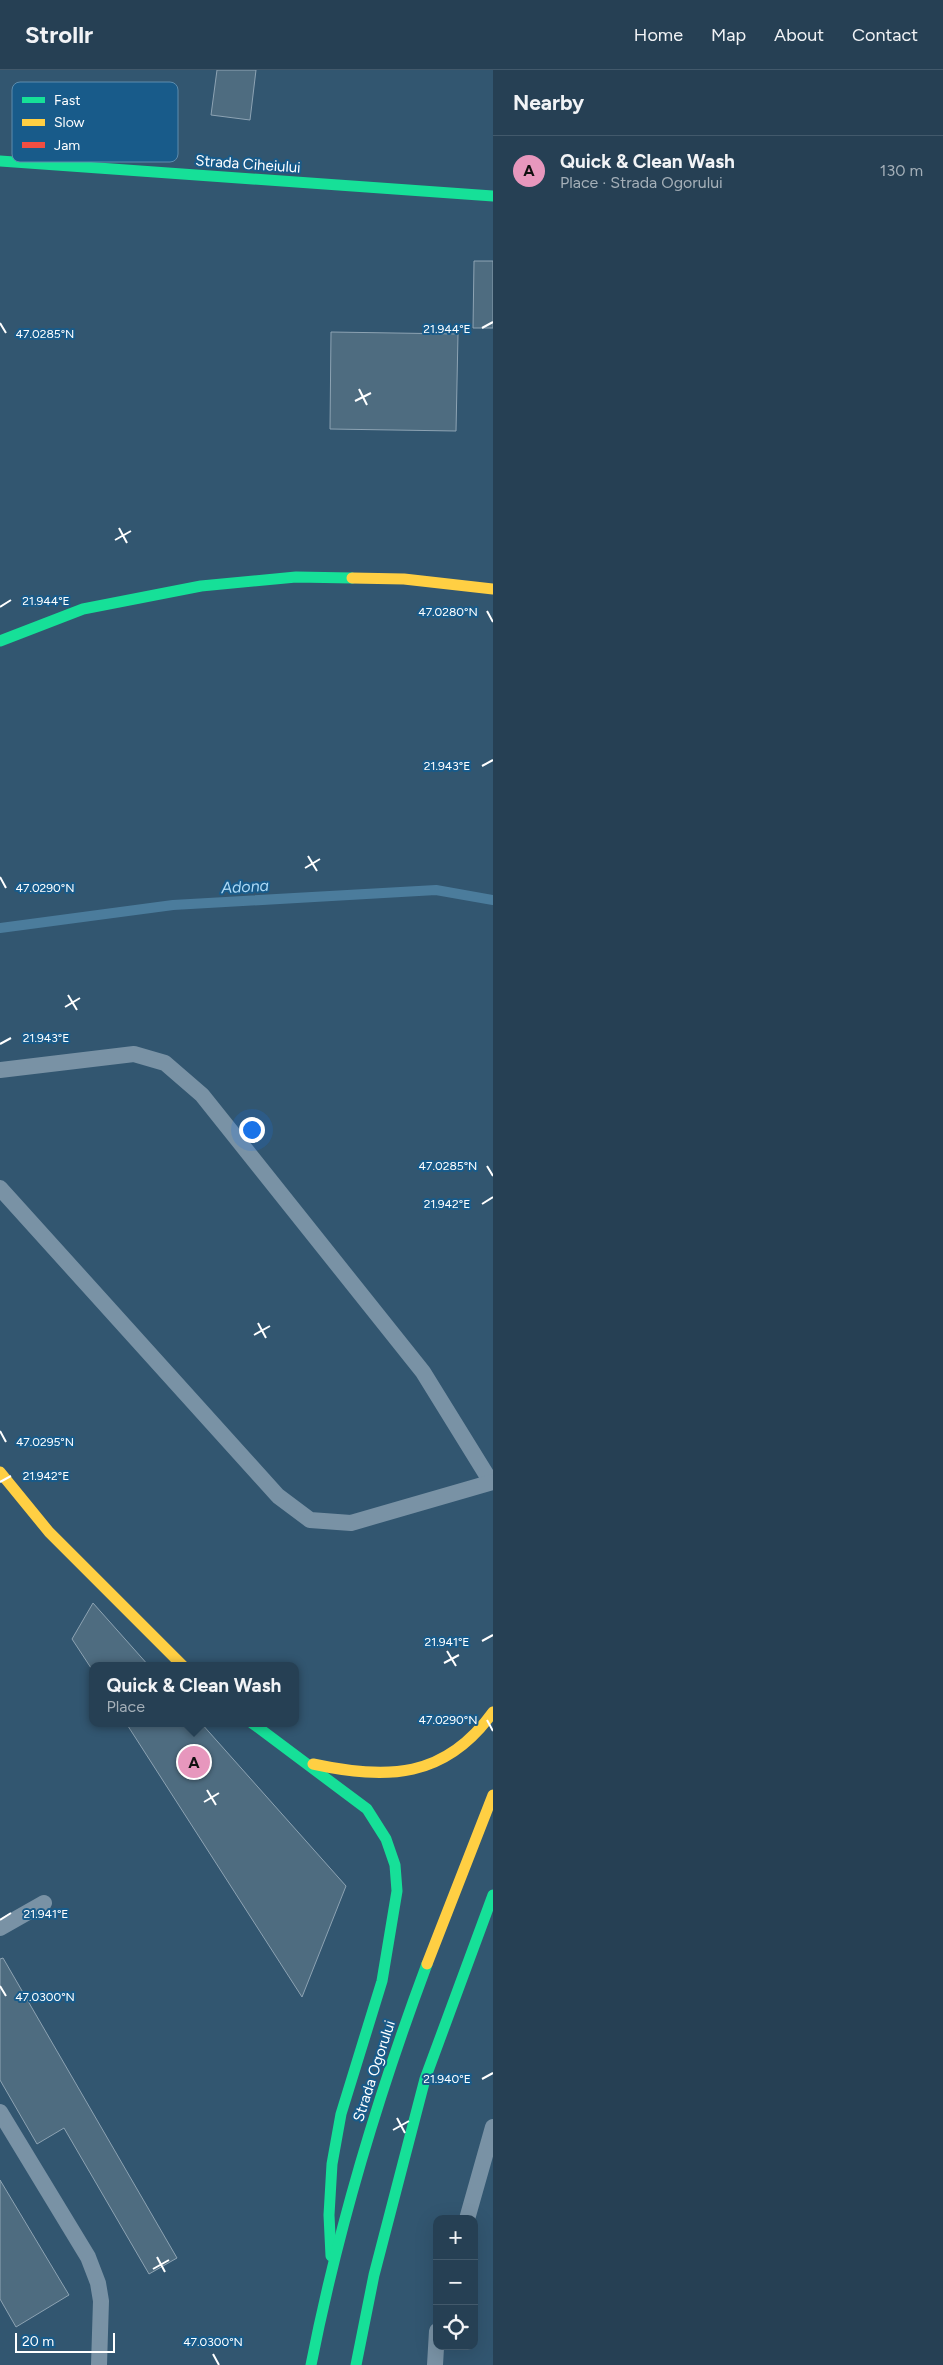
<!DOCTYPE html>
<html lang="en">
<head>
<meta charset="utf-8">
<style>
  :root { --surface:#264054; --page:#2e475a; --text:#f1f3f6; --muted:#a4afb8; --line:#42596b; --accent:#e797bd }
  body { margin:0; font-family:Figtree,sans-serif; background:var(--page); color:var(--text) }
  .controls { position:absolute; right:15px; bottom:15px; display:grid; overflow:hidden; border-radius:10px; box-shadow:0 5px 20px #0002 }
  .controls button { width:45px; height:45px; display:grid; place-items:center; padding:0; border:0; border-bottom:1px solid var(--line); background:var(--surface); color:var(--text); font:25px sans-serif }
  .scale { position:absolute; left:15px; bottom:12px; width:100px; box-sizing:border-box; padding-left:5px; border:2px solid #fff; border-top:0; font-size:14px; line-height:18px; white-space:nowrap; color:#fff; -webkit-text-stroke:4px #185b8a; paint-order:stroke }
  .you { position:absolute; left:251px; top:1059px; width:18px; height:18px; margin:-12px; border:4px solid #fff; border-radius:50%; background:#1a73e8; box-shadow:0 0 0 8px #1a73e833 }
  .badge { display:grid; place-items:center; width:32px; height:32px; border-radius:50%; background:var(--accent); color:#111; font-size:16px; font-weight:700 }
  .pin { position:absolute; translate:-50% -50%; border:2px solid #fff; box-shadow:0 1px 5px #0006 }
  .popup { position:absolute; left:89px; top:1592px; width:210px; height:65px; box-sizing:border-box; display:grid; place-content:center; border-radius:10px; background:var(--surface); filter:drop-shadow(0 1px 4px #0005); font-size:16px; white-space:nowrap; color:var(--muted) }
  .popup b { font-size:19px; color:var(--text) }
  .popup::after { content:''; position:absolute; left:50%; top:100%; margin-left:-10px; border:10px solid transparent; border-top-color:var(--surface) }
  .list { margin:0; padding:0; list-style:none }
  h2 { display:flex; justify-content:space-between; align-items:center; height:65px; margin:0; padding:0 20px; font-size:21px }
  h2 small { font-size:16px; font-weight:400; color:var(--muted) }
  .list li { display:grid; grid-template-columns:32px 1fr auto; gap:15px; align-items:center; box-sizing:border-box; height:70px; padding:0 20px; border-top:1px solid var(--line) }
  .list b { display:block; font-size:19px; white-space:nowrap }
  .list p { margin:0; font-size:16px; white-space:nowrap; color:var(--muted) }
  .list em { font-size:16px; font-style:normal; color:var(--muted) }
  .icon { flex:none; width:28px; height:28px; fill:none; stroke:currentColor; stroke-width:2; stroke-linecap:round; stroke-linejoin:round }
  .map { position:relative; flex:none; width:493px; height:2295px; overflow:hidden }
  header { display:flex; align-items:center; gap:30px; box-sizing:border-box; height:70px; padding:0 25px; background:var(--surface); border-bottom:1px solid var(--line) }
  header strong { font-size:24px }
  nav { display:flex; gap:28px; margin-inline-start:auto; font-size:18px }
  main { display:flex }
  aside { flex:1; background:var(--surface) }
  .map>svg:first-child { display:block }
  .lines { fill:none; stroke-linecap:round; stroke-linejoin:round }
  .stream { stroke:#4b7c9c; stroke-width:10 }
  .building { fill:#4e6c80; stroke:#8da3b3 }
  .lane { stroke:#7992a5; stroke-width:16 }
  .fast { stroke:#16e098; stroke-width:11 }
  .slow { stroke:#ffcf43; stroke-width:11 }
  .ticks { fill:none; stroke:#fff; stroke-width:2 }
  .labels { text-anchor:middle; stroke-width:4; stroke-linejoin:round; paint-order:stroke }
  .street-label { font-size:15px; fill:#fff; stroke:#185b8a }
  .water-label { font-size:16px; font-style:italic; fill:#acd9f5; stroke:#185b8a }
  .key { fill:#185b8a; stroke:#5d8cad; stroke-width:1 }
  .key-label { font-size:14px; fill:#fff }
  .ticks-label { font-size:12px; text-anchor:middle; fill:#fff; stroke:#185b8a; stroke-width:4; stroke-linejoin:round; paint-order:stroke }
</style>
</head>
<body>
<header>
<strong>Strollr</strong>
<nav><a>Home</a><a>Map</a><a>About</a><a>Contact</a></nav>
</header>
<main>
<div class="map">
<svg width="493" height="2295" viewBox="0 0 493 2295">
  <rect width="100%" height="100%" fill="#325670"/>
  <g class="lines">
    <polyline class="stream" points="0,858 173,835 436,820 493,830"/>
  </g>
  <g class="building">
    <polygon points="217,0 256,0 250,50 211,45"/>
    <polygon points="474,191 493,191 493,258 473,258"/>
    <polygon points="331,262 458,264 456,361 330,359"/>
    <polygon points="93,1533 149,1596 93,1596 93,1601 72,1569"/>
    <polygon points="126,1653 201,1653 346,1816 302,1927"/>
    <polygon points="3,1888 177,2188 149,2204 64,2058 37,2074 0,2010 0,1889"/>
    <polygon points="0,2110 69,2225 16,2257 0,2229"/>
  </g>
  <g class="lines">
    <g class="lane">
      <polyline points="0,1000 134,984 165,993 202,1025 423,1302 491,1412"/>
      <polyline points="0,1118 278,1426 310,1450 351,1453 493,1412"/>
      <polyline points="0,1858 44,1833"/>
      <polyline points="0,2042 88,2187 98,2213 101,2231 99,2295"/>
      <polyline points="467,2149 493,2057"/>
      <polyline points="435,2295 437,2261"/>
    </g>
    <g class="fast">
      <polyline points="0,91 493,126"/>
      <polyline points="0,571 83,539 201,516 296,507 352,508"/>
      <polyline points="252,1653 367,1739 386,1769 395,1795 397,1821 382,1911 341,2044 332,2094 329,2145 331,2186"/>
      <path d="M311 2295C338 2158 378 2025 427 1894"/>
      <polyline points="356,2295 374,2205 425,2009 493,1825"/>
    </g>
    <g class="slow">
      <polyline points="352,508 404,509 493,519"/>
      <polyline points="0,1402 49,1462 183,1596"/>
      <path d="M313 1694C387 1710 445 1709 493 1642"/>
      <polyline points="427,1894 493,1725"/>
    </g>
  </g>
  <path class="ticks" d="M0 253 6 263M482 258 493 252M359 319 367 335M355 331 371 323M119 458 127 473M115 470 131 461M0 537 11 530M487 541 493 552M482 696 493 690M308 786 317 801M305 798 320 789M0 807 6 818M68 925 77 940M65 937 80 928M0 974 11 968M487 1096 493 1106M482 1134 493 1127M258 1253 266 1268M254 1265 270 1256M0 1361 6 1372M0 1412 11 1406M482 1571 493 1565M447 1581 456 1596M444 1593 459 1585M487 1650 493 1661M207 1720 216 1735M204 1732 219 1723M0 1850 11 1843M0 1916 6 1926M482 2009 493 2003M397 2048 405 2063M393 2060 409 2051M157 2187 165 2202M153 2199 169 2190M213 2284 219 2295"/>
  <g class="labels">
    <g class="street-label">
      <text transform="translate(248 94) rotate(4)" y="5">Strada Ciheiului</text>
      <text transform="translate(374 2001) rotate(-72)" y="5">Strada Ogorului</text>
    </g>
    <g class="water-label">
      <text transform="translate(245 816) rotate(-3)" y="6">Adona</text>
    </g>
  </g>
  <rect x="12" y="12" width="166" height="80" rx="8" class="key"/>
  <rect x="22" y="27" width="23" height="6" fill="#16e098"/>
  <rect x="22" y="49" width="23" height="7" fill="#ffcf43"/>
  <rect x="22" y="72" width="23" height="6" fill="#f24e42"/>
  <g class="key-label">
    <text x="54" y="35">Fast</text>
    <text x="54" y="57">Slow</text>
    <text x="54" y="80">Jam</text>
  </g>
  <g class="ticks-label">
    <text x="447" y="263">21.944°E</text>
    <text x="45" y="268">47.0285°N</text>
    <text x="46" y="535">21.944°E</text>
    <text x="448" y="546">47.0280°N</text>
    <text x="447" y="700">21.943°E</text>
    <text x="45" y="822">47.0290°N</text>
    <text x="46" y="972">21.943°E</text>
    <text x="448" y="1100">47.0285°N</text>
    <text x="447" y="1138">21.942°E</text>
    <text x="45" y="1376">47.0295°N</text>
    <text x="46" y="1410">21.942°E</text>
    <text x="447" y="1576">21.941°E</text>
    <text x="448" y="1654">47.0290°N</text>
    <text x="46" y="1848">21.941°E</text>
    <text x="45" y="1931">47.0300°N</text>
    <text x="447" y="2013">21.940°E</text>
    <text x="213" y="2276">47.0300°N</text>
  </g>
</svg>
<div class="controls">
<button>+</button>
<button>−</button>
<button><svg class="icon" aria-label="locate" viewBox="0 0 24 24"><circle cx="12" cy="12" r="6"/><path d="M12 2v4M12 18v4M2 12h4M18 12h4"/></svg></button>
</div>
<div class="scale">20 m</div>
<div class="you"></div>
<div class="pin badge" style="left:194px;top:1692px">A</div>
<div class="popup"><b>Quick &amp; Clean Wash</b>Place</div>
</div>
<aside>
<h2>Nearby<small></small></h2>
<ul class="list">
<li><span class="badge">A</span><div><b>Quick &amp; Clean Wash</b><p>Place · Strada Ogorului</p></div><em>130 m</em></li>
</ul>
</aside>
</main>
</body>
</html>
